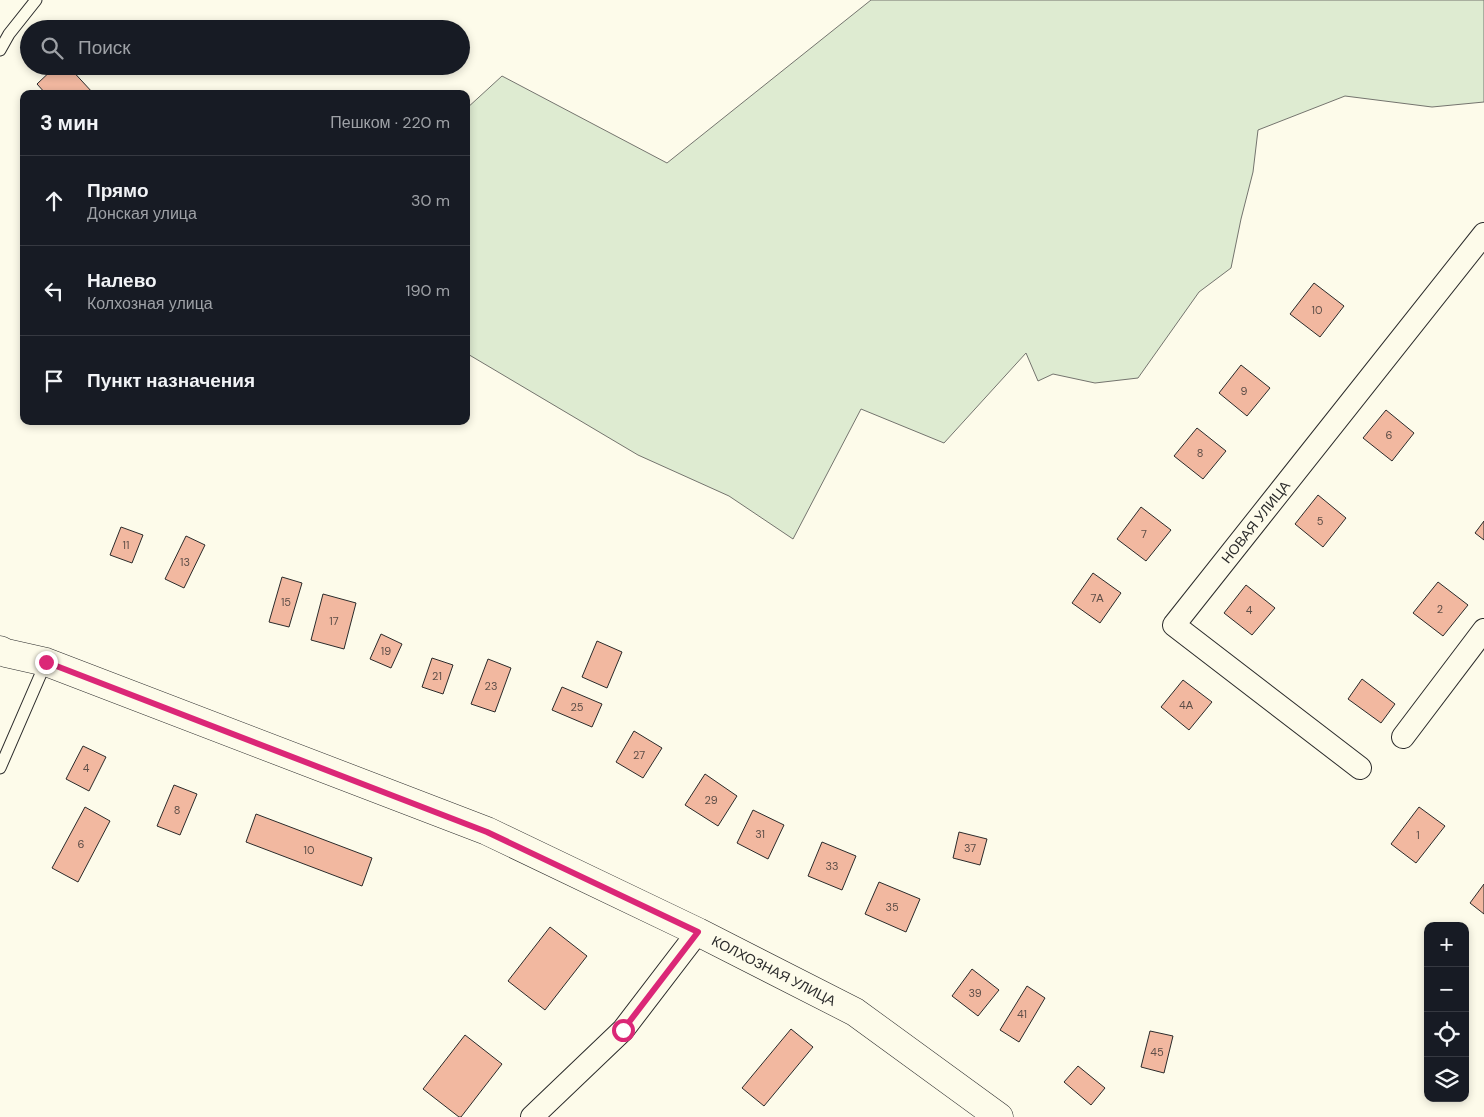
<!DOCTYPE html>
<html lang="ru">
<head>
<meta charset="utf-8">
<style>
  :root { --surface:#171b24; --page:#20242c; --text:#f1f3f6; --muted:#9ea1a6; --line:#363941 }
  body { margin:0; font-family:"DM Sans",sans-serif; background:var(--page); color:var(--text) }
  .controls { position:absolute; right:15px; bottom:15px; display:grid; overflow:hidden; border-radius:10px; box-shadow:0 2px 8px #0003 }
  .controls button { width:45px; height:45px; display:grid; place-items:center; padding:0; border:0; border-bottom:1px solid var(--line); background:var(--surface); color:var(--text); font:25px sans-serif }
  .stop { position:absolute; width:15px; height:15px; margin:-11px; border:4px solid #db2777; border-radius:50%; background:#fff }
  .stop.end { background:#db2777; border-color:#fff; box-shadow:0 1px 5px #0008 }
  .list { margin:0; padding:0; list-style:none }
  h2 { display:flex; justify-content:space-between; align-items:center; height:65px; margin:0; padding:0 20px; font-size:21px }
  h2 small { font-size:16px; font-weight:400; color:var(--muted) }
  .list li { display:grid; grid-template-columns:32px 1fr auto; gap:15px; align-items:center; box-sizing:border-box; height:90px; padding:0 20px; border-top:1px solid var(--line) }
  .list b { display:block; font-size:19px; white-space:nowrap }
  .list p { margin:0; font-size:16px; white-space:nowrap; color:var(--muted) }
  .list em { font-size:16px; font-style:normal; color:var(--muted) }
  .icon { flex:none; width:28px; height:28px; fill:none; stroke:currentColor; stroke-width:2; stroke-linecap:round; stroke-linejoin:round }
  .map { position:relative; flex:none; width:1484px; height:1117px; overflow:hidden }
  .search { position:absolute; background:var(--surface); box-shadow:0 2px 8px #0003; left:20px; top:20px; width:450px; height:55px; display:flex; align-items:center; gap:12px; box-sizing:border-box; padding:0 18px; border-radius:28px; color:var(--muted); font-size:19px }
  .panel { position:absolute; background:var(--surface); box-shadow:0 2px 8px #0003; left:20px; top:90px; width:450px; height:335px; border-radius:10px }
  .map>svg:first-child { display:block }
  .green { fill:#deebd1; stroke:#74746e }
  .building { fill:#f2b8a0; stroke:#2b2b2b }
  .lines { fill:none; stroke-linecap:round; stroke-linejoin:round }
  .lane-casing { stroke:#2b2b2b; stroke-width:13 }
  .street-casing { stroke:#2b2b2b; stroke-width:24 }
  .secondary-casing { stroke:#2b2b2b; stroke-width:29 }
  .lane { stroke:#fdfbea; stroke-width:11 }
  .street { stroke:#fdfbea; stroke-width:22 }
  .secondary { stroke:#fdfbea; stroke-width:28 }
  .route { stroke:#db2777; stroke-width:6 }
  .labels { text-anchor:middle; stroke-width:4; stroke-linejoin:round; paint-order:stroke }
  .number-label { font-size:11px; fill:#5d4e48 }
  .street-label { font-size:14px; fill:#2b2b2b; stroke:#fdfbea }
</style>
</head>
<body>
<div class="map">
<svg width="1484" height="1117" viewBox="0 0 1484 1117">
  <rect width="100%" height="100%" fill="#fdfbea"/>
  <polygon class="green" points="871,0 1484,0 1484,102 1432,107 1345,96 1258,130 1253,172 1241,219 1231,268 1199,292 1138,378 1095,383 1053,374 1038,381 1026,353 944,443 861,409 793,539 729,496 638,455 466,353 466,109 502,76 667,163"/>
  <g class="building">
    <polygon points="56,66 68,66 93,93 46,94 37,84"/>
    <polygon points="1314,283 1344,306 1320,337 1290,314"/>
    <polygon points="1241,365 1270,388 1247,416 1219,393"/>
    <polygon points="1386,410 1414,433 1392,461 1363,438"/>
    <polygon points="1197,428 1226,451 1203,479 1174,456"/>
    <polygon points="1318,495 1346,518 1323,547 1295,524"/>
    <polygon points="1141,507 1171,530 1146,561 1117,539"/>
    <polygon points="1484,521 1484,540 1475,533"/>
    <polygon points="121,527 143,535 132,563 110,555"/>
    <polygon points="186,536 205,545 184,588 165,579"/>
    <polygon points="1093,573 1121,593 1100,623 1072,603"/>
    <polygon points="282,577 302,583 289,627 269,622"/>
    <polygon points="1438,582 1468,605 1443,636 1413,613"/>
    <polygon points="1246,585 1275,608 1252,635 1224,613"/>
    <polygon points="323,594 356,603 344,649 311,640"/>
    <polygon points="381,634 402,644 391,668 370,659"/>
    <polygon points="597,641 622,652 607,688 582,677"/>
    <polygon points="432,658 453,665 443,694 422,687"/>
    <polygon points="488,659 511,668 495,712 471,704"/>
    <polygon points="1362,679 1395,704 1381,723 1348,699"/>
    <polygon points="1183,680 1212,702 1189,730 1161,707"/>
    <polygon points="562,687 602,704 592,727 552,710"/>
    <polygon points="634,731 662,748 643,778 616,762"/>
    <polygon points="83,746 106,757 89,791 66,779"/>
    <polygon points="705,774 737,796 718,826 685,805"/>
    <polygon points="174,785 197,794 180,835 157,826"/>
    <polygon points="85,807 110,821 78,882 52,868"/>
    <polygon points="1419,807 1445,826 1416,863 1391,844"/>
    <polygon points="753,810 784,825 768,859 737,843"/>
    <polygon points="256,814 372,858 362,886 246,842"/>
    <polygon points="959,832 987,839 980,865 953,858"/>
    <polygon points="822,842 856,856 842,890 808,876"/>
    <polygon points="879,882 920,899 906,932 865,914"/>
    <polygon points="1484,884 1484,914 1470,903"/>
    <polygon points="550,927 587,956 545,1010 508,981"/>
    <polygon points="972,969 999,990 978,1016 952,996"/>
    <polygon points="1027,986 1045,998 1019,1042 1000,1030"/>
    <polygon points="791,1029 813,1047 764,1106 742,1088"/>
    <polygon points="1150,1031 1173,1036 1164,1073 1141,1067"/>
    <polygon points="465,1035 502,1064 461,1117 459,1117 423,1089"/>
    <polygon points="1078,1066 1105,1088 1091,1105 1064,1082"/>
  </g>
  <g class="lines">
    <g class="lane-casing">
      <g id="lane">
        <polyline points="0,50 9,34 36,0"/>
        <polyline points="0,768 46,662"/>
      </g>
    </g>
    <g class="street-casing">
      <g id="street">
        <polyline points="1403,737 1484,630"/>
        <path id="s1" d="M1360 768 1174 625 1484 234"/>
        <polyline points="532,1117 623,1030 698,932"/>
      </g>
    </g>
    <g class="secondary-casing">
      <g id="secondary">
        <path id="s2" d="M0 650 6 653 46 662 487 831 698 932 855 1012 999 1117"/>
      </g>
    </g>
    <use href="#lane" class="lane"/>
    <use href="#street" class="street"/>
    <use href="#secondary" class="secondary"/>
  </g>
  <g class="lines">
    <polyline class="route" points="46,662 487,832 698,932 623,1030"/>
  </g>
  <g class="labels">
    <g class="number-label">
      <text x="1317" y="314">10</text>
      <text x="1244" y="395">9</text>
      <text x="1389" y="439">6</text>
      <text x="1200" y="457">8</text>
      <text x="1320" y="525">5</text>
      <text x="1144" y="538">7</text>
      <text x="126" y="549">11</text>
      <text x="185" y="566">13</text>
      <text x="1097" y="602">7А</text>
      <text x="286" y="606">15</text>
      <text x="1440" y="613">2</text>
      <text x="1249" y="614">4</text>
      <text x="334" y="625">17</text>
      <text x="386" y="655">19</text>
      <text x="437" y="680">21</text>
      <text x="491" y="690">23</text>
      <text x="1186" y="709">4А</text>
      <text x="577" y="711">25</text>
      <text x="639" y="759">27</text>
      <text x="86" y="772">4</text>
      <text x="711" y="804">29</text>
      <text x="177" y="814">8</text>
      <text x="760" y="838">31</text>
      <text x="1418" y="839">1</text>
      <text x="81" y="848">6</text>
      <text x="970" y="852">37</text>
      <text x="309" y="854">10</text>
      <text x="832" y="870">33</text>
      <text x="892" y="911">35</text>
      <text x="975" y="997">39</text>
      <text x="1022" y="1018">41</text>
      <text x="1157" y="1056">45</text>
    </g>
    <g class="street-label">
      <text dy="5" stroke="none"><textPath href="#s1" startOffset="366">НОВАЯ УЛИЦА</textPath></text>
      <text dy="5" stroke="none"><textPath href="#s2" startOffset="839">КОЛХОЗНАЯ УЛИЦА</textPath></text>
    </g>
  </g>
</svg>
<div class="controls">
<button>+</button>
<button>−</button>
<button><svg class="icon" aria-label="locate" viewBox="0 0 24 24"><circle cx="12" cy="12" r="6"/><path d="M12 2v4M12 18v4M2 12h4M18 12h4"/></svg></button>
<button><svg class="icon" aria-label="layers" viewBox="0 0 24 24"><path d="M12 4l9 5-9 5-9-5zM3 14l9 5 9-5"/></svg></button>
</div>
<div class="stop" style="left:623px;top:1030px"></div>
<div class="stop end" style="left:46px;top:662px"></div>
<div class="search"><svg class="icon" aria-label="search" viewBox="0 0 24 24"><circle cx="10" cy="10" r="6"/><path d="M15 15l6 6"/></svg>Поиск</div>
<section class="panel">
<h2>3 мин<small>Пешком · 220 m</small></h2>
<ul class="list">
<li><svg class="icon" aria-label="ahead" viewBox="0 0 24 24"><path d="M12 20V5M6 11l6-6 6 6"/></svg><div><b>Прямо</b><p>Донская улица</p></div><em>30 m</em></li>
<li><svg class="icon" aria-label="left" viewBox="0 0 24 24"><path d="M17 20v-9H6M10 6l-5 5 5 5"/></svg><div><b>Налево</b><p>Колхозная улица</p></div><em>190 m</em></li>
<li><svg class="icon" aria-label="arrive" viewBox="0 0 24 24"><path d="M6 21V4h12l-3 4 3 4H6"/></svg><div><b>Пункт назначения</b></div></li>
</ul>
</section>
</div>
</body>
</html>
